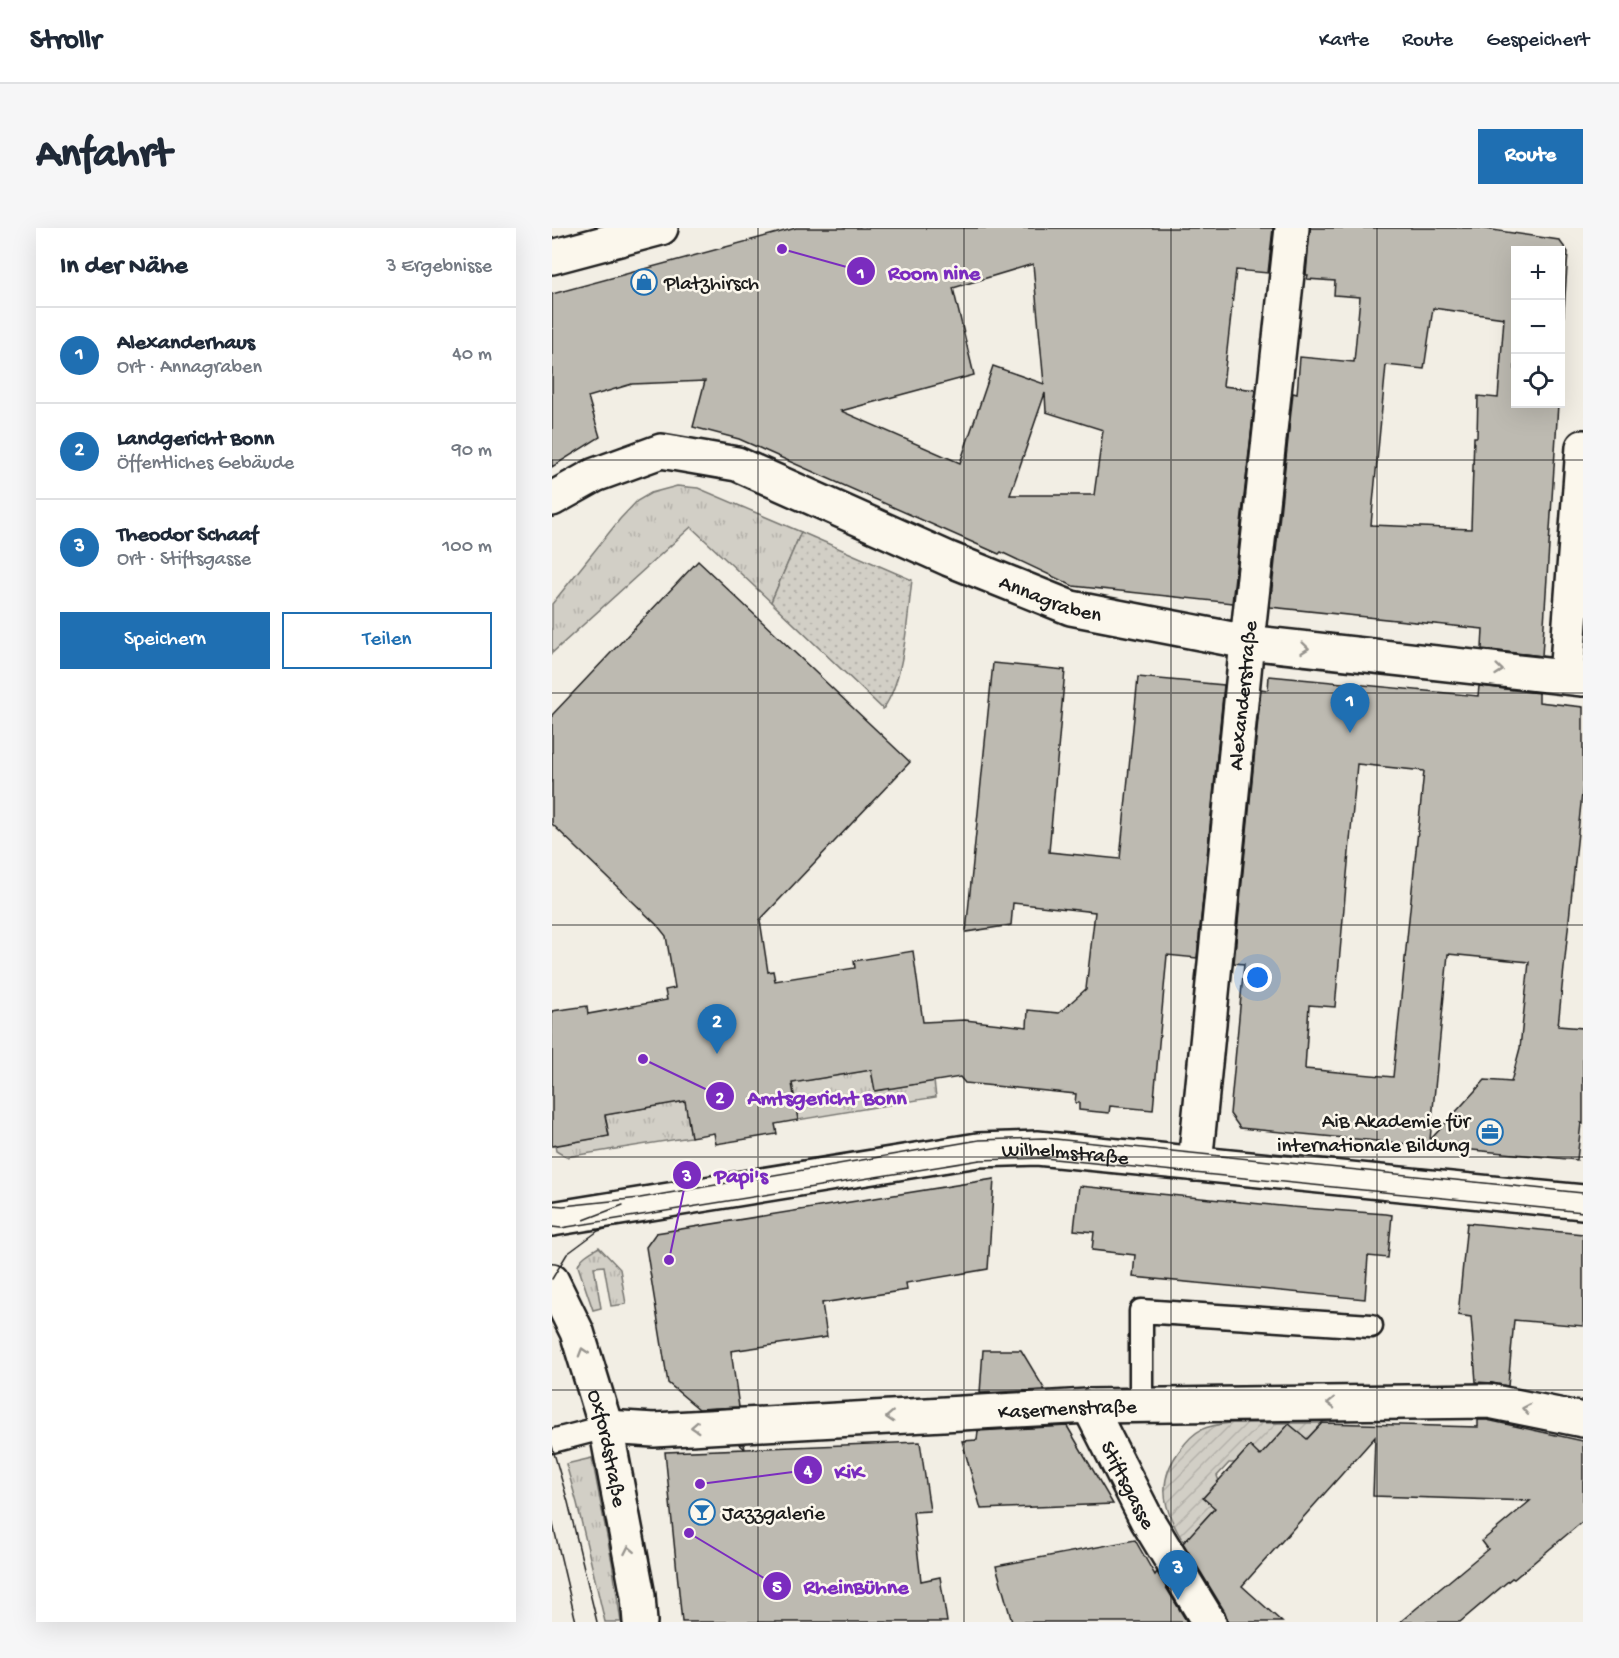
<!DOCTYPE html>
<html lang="de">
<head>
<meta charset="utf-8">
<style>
  :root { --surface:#fff; --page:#f6f6f7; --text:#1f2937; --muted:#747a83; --line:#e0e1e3; --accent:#1f6fb2 }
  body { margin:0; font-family:"Gochi Hand",sans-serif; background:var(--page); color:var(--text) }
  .controls { position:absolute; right:18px; top:18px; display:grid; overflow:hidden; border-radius:0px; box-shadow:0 6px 24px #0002 }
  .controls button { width:54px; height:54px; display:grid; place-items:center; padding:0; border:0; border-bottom:2px solid var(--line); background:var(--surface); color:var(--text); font:30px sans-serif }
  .you { position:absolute; left:706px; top:750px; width:21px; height:21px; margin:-15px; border:4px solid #fff; border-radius:50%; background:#1a73e8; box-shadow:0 0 0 9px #1a73e833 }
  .badge { display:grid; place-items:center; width:39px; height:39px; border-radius:50%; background:var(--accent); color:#fff; font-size:20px; font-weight:700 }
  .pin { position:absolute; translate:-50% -50px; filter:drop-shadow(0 2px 3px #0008) }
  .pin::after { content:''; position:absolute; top:32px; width:21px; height:18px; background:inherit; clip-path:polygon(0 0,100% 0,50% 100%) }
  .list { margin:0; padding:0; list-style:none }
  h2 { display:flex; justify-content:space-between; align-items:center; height:78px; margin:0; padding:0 24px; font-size:26px }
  h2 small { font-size:20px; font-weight:400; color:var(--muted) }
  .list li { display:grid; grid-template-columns:39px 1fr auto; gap:18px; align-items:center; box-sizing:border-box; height:96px; padding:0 24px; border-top:2px solid var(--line) }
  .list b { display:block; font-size:22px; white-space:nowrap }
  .list p { margin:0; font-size:20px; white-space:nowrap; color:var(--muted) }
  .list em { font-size:20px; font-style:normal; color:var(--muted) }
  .actions { display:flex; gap:12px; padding:18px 24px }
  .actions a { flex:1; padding:14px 0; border:2px solid var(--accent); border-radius:0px; text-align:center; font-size:21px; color:var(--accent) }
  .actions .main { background:var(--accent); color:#fff }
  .icon { flex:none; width:33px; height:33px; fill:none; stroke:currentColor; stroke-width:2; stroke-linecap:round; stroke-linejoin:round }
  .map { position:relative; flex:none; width:1031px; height:1394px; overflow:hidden; border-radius:0px }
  header { display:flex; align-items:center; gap:36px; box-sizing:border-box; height:84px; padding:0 30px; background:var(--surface); border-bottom:2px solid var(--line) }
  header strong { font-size:28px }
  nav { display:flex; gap:33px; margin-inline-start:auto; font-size:21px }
  .intro { display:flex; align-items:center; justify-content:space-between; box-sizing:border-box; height:144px; padding:0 36px }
  h1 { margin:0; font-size:42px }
  .button { padding:15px 27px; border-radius:0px; background:var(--accent); color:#fff; font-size:21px; font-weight:700 }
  main { display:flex; gap:36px; padding:0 36px }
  aside { flex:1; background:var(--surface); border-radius:0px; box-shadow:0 6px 24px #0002 }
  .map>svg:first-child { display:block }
  .grass { fill:url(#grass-tufts); stroke:#777671; stroke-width:1.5 }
  .park { fill:url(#park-dots); stroke:#777671; stroke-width:1.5 }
  .garden { fill:url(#garden-furrows); stroke:#777671; stroke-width:1.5 }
  .building { fill:#bdbab1; stroke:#1c1c1c; stroke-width:1.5; fill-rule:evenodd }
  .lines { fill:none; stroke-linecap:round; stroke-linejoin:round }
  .service-casing { stroke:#1c1c1c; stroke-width:27 }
  .minor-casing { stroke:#1c1c1c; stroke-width:38 }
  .primary-casing { stroke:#1c1c1c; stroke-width:38 }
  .service { stroke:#fbf7ec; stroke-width:22 }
  .minor { stroke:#fbf7ec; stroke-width:33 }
  .primary { stroke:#fbf7ec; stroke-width:33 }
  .tram { stroke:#1c1c1c; stroke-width:1.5 }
  .oneway { stroke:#97948e }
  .grid { fill:none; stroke:#1c1c1c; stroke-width:1.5; stroke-opacity:0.55 }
  .labels { text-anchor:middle; stroke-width:5; stroke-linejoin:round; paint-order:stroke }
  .poi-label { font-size:21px; fill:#1c1c1c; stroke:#fbf7ec; text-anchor:start }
  .street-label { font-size:21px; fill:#1c1c1c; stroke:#fbf7ec }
  .leader { fill:none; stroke:#7b2cbf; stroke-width:2 }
  .callout-dot { fill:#7b2cbf; stroke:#fbf7ec; stroke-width:2 }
  .mark-label { font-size:18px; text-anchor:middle; font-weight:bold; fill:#fff }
  .callout-label { font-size:22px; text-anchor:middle; font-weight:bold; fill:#7b2cbf; stroke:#fbf7ec; stroke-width:5; stroke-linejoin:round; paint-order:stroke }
</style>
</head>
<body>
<header>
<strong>Strollr</strong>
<nav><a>Karte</a><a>Route</a><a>Gespeichert</a></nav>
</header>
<div class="intro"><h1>Anfahrt</h1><a class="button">Route</a></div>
<main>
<aside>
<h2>In der Nähe<small>3 Ergebnisse</small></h2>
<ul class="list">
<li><span class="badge">1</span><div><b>Alexanderhaus</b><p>Ort · Annagraben</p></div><em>40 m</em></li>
<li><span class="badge">2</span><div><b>Landgericht Bonn</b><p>Öffentliches Gebäude</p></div><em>90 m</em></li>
<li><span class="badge">3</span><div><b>Theodor Schaaf</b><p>Ort · Stiftsgasse</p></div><em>100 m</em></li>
</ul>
<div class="actions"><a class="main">Speichern</a><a>Teilen</a></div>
</aside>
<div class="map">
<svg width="1031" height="1394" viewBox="0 0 1031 1394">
  <defs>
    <pattern id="grass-tufts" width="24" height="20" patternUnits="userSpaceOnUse" patternTransform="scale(1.5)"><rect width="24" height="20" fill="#d2cfc6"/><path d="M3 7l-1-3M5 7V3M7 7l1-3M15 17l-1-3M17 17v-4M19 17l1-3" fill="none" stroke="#b4b1aa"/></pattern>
    <pattern id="park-dots" width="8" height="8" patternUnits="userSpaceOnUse" patternTransform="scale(1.5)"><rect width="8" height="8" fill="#d2cfc6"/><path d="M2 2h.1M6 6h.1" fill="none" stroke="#b4b1aa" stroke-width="1.8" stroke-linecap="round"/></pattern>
    <pattern id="garden-furrows" width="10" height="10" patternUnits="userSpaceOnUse" patternTransform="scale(1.5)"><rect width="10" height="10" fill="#d2cfc6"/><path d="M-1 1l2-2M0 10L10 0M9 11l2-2" fill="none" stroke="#b4b1aa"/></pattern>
  </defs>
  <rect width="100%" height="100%" fill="#f2eee4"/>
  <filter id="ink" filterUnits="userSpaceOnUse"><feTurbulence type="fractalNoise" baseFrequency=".0167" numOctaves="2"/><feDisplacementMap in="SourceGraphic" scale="12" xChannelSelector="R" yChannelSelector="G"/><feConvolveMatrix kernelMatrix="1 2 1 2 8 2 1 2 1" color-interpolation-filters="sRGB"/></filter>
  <g filter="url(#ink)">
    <g class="grass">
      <polygon points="125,258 146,260 249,304 219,374 139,299 0,425 0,376 68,291 85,273 99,265"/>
      <polygon points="319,842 323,863 382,853 384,869 246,892 240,855"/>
      <polygon points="133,873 139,909 14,929 4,923 3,917 57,908 53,887"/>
      <path d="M47 1019 68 1041 74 1076 59 1078 52 1038 42 1039 49 1080 41 1082 26 1038C28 1029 39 1024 47 1019Z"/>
      <polygon points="40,1230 60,1334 69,1394 53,1394 25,1275 14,1236"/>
    </g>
    <path class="park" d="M249 304 360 352C355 390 353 451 331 481L219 374Z"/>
    <path class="garden" d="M679 1195H770L755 1211 708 1228 697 1219 683 1235H677L665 1248 667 1253 652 1270 663 1280 633 1313 643 1332C619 1295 597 1262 628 1222 644 1200 653 1198 679 1195Z"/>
    <g class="building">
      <path d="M244 0H721L716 45 684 42 671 158 704 162 680 375 521 358 449 324 447 326 187 211 141 199 153 153 80 156 36 169 48 209 0 239V66ZM481 36 492 156 441 138 408 235 289 183 422 147 401 60ZM493 165 494 184 551 202 542 267H458Z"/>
      <path d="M758 0H927L1007 12 1016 24 1008 142V22H963V176H1006L990 428 930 421 931 401 718 379 741 165 745 166 748 129 802 134 808 69 782 67 783 53 755 51 756 47H754ZM881 80 952 90 946 170 926 168 925 209H922L919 301 819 297 834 137 872 141Z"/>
      <polygon points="146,333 358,534 208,692 216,744 221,743 223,753 303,740 302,733 361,723 371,794 413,792 475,799 476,782 507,785 534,761 543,684 461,675 459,697 414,704 441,435 513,442 497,624 568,631 586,449 672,457 645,730 615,727 601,882 558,878 557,885 527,882 527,875 523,875 524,866 413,855 408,849 323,863 319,842 240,855 246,892 223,896 225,906 164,916 162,905 139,909 133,873 53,887 57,908 0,918 0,783 35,778 36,786 115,772 113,762 123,760 114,708 106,698 0,596 0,487"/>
      <path d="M717 448 926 468 927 458 987 465V474L1031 479V556L1006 798 1031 800V896L1029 895 1025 932 688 900 678 886 692 736 682 735 709 461 716 462ZM805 536 872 543 841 849 753 841 757 777 783 779ZM896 726 977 734 968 820 959 854 933 852 878 912Z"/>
      <polygon points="442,951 436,1041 354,1055 355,1062 270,1075 275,1109 179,1123 187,1179 147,1181 116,1155 94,1019 104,1005"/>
      <polygon points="527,958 739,979 834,986 840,987 836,1030 816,1028 813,1071 581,1049 583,1027 540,1022 542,1004 522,1002"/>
      <polygon points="915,995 1031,1006 1031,1098 962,1092 956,1158 940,1155 924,1154 919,1089 906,1087"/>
      <polygon points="431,1122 469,1122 493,1162 428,1165"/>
      <polygon points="926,1192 935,1192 1031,1213 1031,1293 962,1351 960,1350 908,1394 848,1394 936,1321 930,1313 978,1273 821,1268 823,1209 690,1358 730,1394 676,1394 673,1384 631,1315 663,1280 651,1270 698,1218 708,1228 737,1196 755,1211 770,1195 926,1199"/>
      <polygon points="515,1198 561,1276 429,1281 410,1213 425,1212 426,1203"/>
      <polygon points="368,1214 378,1283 361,1284 369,1353 388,1349 395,1394 130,1394 113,1224 193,1221 187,1216 192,1216 193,1221"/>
      <polygon points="583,1312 603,1347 605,1344 635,1394 460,1394 444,1338"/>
    </g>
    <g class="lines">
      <g class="service-casing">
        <g id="service">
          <polyline points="589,1177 589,1083 819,1098"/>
          <polyline points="0,1213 54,1199"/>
        </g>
      </g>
      <g class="minor-casing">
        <g id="minor">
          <polyline points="0,29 109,0"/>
          <path id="s1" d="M0 271 43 247 109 223 185 236 397 331 519 380 695 414 1031 451"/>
          <polyline points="1014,449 1031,219"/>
          <path id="s2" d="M643 936 695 414 740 0"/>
          <path id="s3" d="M0 991 426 922 485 920 1031 974"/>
          <path id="s4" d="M537 1178 595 1292 657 1394"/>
          <path id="s5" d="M54 1199 102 1202 537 1178 937 1173 1031 1192"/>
        </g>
      </g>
      <g class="primary-casing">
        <g id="primary">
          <path id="s6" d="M0 1053 25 1104 54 1199 86 1368 88 1394"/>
        </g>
      </g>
      <use href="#service" class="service"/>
      <use href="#minor" class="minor"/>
      <use href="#primary" class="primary"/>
      <g class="tram">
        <polyline points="0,977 11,978 88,970 427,912 493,910 1031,965"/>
        <polyline points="32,992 71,977"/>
        <polyline points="0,999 9,1000 428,932 492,930 1031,984"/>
        <polyline points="0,1051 15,1026 46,1003 60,999"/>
        <polyline points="0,1218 16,1274 45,1394"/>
        <polyline points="0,1292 24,1394"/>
      </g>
    </g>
    <defs><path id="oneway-chevron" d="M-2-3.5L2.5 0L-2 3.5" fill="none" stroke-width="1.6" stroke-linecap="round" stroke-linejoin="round" transform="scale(1.5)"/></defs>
    <g class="oneway">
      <use href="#oneway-chevron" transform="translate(753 420) rotate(6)"/>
      <use href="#oneway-chevron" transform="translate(947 442) rotate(6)"/>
      <use href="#oneway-chevron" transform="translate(31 1124) rotate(-107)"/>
      <use href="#oneway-chevron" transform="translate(779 1175) rotate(179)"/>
      <use href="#oneway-chevron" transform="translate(974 1181) rotate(-169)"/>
      <use href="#oneway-chevron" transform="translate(338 1189) rotate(177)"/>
      <use href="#oneway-chevron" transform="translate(143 1199) rotate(177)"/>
      <use href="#oneway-chevron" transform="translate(77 1322) rotate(-101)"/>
    </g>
  </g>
  <path class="grid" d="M206 0V1394M412 0V1394M619 0V1394M825 0V1394M0 232H1031M0 465H1031M0 697H1031M0 929H1031M0 1162H1031"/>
  <defs>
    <g id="shop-ring" transform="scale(1.35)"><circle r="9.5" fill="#fbf7ec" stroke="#1f6fb2" stroke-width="1.5"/><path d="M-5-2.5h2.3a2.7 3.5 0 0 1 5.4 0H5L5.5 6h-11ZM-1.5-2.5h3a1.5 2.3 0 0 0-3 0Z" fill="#1f6fb2"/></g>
    <g id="office-ring" transform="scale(1.35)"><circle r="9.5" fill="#fbf7ec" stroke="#1f6fb2" stroke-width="1.5"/><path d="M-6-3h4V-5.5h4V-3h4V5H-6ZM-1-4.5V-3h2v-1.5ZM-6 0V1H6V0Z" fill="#1f6fb2"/></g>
    <g id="bar-ring" transform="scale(1.35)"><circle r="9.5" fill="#fbf7ec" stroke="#1f6fb2" stroke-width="1.5"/><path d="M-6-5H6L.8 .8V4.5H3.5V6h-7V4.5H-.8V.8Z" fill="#1f6fb2"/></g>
  </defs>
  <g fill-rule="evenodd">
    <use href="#shop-ring" x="92" y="54"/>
    <use href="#office-ring" x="938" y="904"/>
    <use href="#bar-ring" x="150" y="1284"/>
  </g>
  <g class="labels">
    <g class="poi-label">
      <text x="112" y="61">Platzhirsch</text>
      <text x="918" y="899" text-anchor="end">AiB Akademie für<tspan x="918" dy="24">internationale Bildung</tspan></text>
      <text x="170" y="1291">Jazzgalerie</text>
    </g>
    <g class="street-label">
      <text dy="7" stroke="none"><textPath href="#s1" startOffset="538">Annagraben</textPath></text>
      <text dy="7" stroke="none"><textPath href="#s2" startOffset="471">Alexanderstraße</textPath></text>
      <text dy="7" stroke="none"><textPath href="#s3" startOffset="519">Wilhelmstraße</textPath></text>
      <text dy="7" stroke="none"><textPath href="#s5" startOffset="462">Kasernenstraße</textPath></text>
      <text dy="7" stroke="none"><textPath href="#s6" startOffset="177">Oxfordstraße</textPath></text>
      <text dy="7" stroke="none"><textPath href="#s4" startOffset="88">Stiftsgasse</textPath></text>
    </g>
  </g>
  <path class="leader" d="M230 21L309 43M91 831L168 868M117 1032L135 947M148 1256L256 1242M137 1305L225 1358"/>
  <g class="callout-dot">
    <circle cx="230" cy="21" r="6"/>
    <circle cx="91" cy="831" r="6"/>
    <circle cx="117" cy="1032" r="6"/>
    <circle cx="148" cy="1256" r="6"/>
    <circle cx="137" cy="1305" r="6"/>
    <circle cx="309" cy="43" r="15"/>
    <circle cx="168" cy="868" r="15"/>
    <circle cx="135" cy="947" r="15"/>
    <circle cx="256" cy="1242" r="15"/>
    <circle cx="225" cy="1358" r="15"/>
  </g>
  <g class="mark-label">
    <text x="309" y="50">1</text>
    <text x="168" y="875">2</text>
    <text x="135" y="953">3</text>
    <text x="256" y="1248">4</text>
    <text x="225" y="1364">5</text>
  </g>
  <g class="callout-label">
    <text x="382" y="51">Room nine</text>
    <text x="275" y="876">Amtsgericht Bonn</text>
    <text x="189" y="954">Papi's</text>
    <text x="297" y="1250">KiK</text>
    <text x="304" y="1365">RheinBühne</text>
  </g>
</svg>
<div class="controls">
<button>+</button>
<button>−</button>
<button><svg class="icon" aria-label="locate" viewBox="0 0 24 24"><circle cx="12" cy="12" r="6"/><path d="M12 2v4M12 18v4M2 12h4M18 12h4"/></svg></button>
</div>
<div class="you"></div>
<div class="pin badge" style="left:798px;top:505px">1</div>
<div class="pin badge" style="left:165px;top:826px">2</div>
<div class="pin badge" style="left:626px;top:1372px">3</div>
</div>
</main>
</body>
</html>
